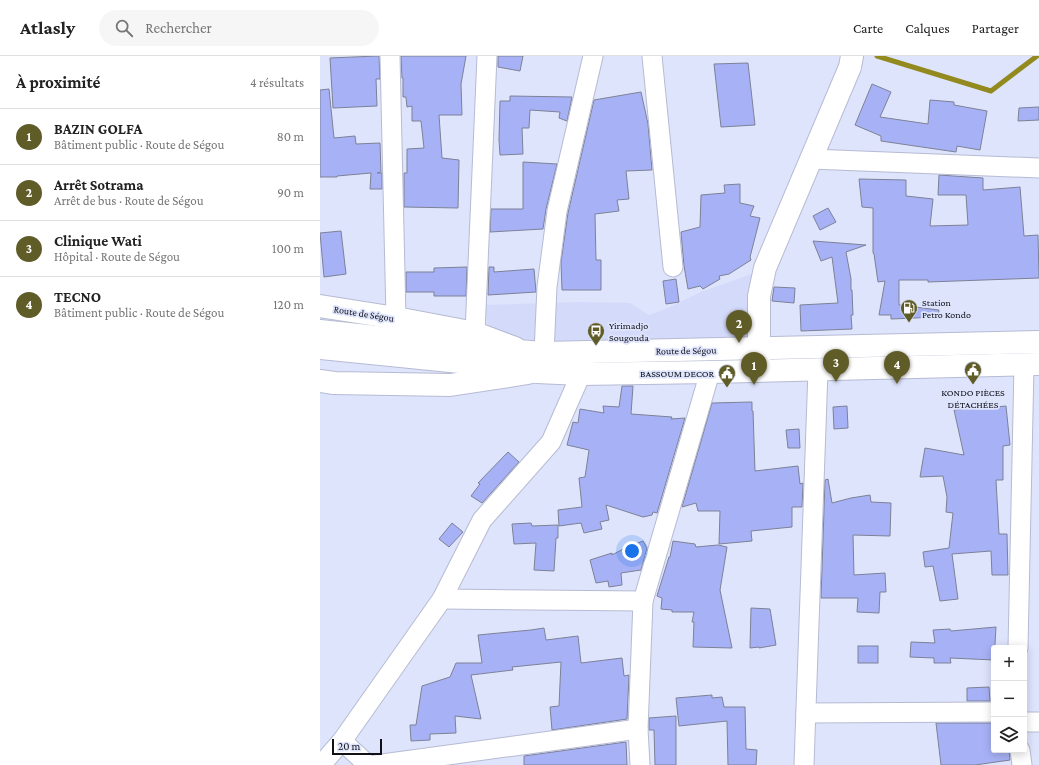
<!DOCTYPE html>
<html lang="fr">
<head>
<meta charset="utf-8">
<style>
  :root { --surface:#fff; --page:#f6f6f6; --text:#222; --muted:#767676; --line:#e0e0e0; --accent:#605c28 }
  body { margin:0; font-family:"Crimson Pro",serif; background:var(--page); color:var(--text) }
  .controls { position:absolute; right:12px; bottom:12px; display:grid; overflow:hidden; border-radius:4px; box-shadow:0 2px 10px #0003 }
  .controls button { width:36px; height:36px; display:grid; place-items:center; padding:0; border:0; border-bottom:1px solid var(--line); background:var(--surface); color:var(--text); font:20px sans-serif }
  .scale { position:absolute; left:12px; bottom:10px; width:50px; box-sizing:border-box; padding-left:4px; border:2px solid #0f1018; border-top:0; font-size:11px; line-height:14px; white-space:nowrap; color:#0f1018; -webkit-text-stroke:3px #dee4fc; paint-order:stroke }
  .you { position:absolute; left:312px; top:495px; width:14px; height:14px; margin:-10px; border:3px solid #fff; border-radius:50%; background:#1a73e8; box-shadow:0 0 0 6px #1a73e833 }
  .badge { display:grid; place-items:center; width:26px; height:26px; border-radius:50%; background:var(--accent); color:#fff; font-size:13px; font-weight:700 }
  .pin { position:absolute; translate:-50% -33px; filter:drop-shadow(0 1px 2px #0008) }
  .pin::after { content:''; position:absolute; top:21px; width:14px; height:12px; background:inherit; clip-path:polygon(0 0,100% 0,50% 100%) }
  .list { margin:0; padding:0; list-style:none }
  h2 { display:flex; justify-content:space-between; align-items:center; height:52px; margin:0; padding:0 16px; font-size:17px }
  h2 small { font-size:13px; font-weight:400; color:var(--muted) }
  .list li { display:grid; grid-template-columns:26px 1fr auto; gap:12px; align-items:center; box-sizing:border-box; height:56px; padding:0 16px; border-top:1px solid var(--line) }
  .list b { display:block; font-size:15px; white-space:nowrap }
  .list p { margin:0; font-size:13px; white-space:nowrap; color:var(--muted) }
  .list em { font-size:13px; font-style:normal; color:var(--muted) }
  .icon { flex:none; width:22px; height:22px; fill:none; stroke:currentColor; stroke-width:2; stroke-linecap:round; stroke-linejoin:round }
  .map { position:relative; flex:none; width:719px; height:709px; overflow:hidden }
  header { display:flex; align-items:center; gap:24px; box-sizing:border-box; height:56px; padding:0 20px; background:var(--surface); border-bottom:1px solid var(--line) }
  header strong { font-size:19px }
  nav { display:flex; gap:22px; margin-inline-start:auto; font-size:14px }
  .search { width:280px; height:36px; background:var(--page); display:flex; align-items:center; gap:10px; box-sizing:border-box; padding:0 14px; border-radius:22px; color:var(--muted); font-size:15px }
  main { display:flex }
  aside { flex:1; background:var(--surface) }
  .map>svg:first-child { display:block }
  .built { fill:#d4dafa }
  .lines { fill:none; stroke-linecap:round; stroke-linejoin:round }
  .stream { stroke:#938a1f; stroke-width:5 }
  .building { fill:#a7b2f6; stroke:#7d8197 }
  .minor-casing { stroke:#b6bbd3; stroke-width:21 }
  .tertiary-casing { stroke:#b6bbd3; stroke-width:24 }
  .primary-casing { stroke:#b6bbd3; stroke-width:24 }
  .trunk-casing { stroke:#b6bbd3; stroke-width:24 }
  .minor { stroke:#fff; stroke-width:19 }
  .tertiary { stroke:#fff; stroke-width:22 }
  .primary { stroke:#fff; stroke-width:22 }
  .trunk { stroke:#fff; stroke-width:22 }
  .labels { text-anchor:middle; stroke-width:3.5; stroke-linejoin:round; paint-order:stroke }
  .poi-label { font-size:10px; fill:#0f1018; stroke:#dee4fc; text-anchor:start }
  .street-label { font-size:10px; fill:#0f1018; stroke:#dee4fc }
</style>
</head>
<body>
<header>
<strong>Atlasly</strong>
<div class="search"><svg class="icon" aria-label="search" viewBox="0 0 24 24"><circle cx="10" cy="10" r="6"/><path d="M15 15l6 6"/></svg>Rechercher</div>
<nav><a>Carte</a><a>Calques</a><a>Partager</a></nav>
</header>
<main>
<aside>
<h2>À proximité<small>4 résultats</small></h2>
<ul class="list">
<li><span class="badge">1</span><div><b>BAZIN GOLFA</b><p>Bâtiment public · Route de Ségou</p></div><em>80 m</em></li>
<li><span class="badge">2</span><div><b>Arrêt Sotrama</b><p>Arrêt de bus · Route de Ségou</p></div><em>90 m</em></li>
<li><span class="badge">3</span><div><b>Clinique Wati</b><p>Hôpital · Route de Ségou</p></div><em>100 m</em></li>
<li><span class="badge">4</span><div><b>TECNO</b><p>Bâtiment public · Route de Ségou</p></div><em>120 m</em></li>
</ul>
</aside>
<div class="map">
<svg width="719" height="709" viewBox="0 0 719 709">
  <rect width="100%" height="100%" fill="#dee4fc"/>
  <polygon class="built" points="432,218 435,247 435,289 290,288 267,285 170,290 165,249 259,246 310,247 329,259 348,252 381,236"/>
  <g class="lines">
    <polyline class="stream" points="557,0 671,35 717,0"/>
  </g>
  <g class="building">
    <polygon points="57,0 59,0 60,23 56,23 57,50 13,52 10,2"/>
    <polygon points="81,0 146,0 141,28 142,59 119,59 122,102 139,104 138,152 84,151 84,117 87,117 87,93 104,92 101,65 92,65 92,50 87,51 86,41 83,41 83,22 82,22"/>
    <polygon points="178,0 203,0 200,15 178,11"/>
    <polygon points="428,7 435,69 401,71 394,8"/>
    <polygon points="552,28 571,36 560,61 608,68 610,44 634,46 634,49 667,55 660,94 637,90 636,96 561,85 561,80 535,69"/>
    <polygon points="9,33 14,82 35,80 36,88 60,87 61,116 57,117 62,117 62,133 50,133 51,117 17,120 17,121 0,121 0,34"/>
    <polygon points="321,36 328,68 332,114 306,115 309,143 297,144 299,155 275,158 276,204 281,204 281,234 242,234 241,206 248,157 274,44"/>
    <polygon points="190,40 252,41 247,65 239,62 240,56 210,54 209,72 202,72 203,98 180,99 179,84 180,45 190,45"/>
    <polygon points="719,51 719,64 698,65 699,52"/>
    <polygon points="203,106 237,108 226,153 223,173 170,176 171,153 203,153"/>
    <polygon points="619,119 663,122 663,134 700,131 704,180 718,179 719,222 608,226 608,224 579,224 579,249 619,254 618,261 571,263 571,259 559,259 565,225 558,226 554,198 553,197 553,152 542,151 539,123 586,124 586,140 613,143 610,170 648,169 646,139 618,139"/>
    <polygon points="420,128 420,147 434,150 430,160 440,162 430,201 431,204 409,218 399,220 400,223 383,233 380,230 368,233 364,210 361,176 380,171 381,139 405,137 404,129"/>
    <polygon points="508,152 516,166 500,174 493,160"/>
    <polygon points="21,175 26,218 4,221 0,177"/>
    <polygon points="493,185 546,189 526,196 531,223 531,234 532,234 533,259 531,259 532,273 481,275 480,249 518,247 512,201 501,205"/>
    <polygon points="147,211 146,240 114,240 114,236 86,236 86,216 114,216 114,212"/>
    <polygon points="169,211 174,211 174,216 214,213 216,236 168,239"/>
    <polygon points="356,223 359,246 346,248 343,225"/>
    <polygon points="454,231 475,232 474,247 452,245"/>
    <polygon points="302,330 313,330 311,358 352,361 351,363 365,362 337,457 333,456 332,459 323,461 286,449 289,464 280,466 282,473 264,477 261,467 239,470 238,454 262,451 259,422 265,421 269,394 247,389 253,366 258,367 260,353 284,357 283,350 299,351"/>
    <polygon points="432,346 432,355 433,355 435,415 478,410 480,428 483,427 482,451 472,451 472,471 431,475 432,485 399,488 400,455 378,455 376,447 362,451 392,347"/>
    <polygon points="527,350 528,372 514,373 513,351"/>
    <polygon points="686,350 690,389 683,390 683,424 676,424 679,478 687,478 688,519 672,519 671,495 632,498 638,543 620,545 613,510 605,511 603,496 629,492 633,457 626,456 627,441 623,420 600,421 605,392 644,399 634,354 664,351 664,352"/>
    <polygon points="479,373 480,392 468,392 466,374"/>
    <polygon points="188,396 199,406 162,447 151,440 160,428 158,427"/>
    <polygon points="508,423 512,447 531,442 550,439 551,446 571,447 570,480 533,479 534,519 565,517 566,536 560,536 559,557 537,556 538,542 501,542 505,424"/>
    <polygon points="132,467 143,476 129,491 119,483"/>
    <polygon points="211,467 212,470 238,469 238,482 236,482 234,515 214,514 216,487 194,488 192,468"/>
    <polygon points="323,485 327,492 321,514 301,517 302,529 289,531 288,525 276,527 270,504 292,497 292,499 305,492"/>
    <polygon points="353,485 375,488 376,491 398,489 407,491 400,534 412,592 373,591 374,566 372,566 374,556 352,556 352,554 341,553 342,542 337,540 349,501 350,501"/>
    <polygon points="431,552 450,553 456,589 439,592 439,591 430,592"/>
    <polygon points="676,571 674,604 630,602 631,607 614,607 614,602 590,601 591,586 615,587 613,574 630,573 631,575"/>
    <polygon points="224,572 226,584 258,580 261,607 302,602 304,620 309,619 307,663 232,674 230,651 239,650 241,606 192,611 193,614 151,619 161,663 135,660 136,677 110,678 110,684 91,685 90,669 96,669 102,630 130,621 136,607 162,607 158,579 211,574"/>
    <rect x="538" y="590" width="20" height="17"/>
    <polygon points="669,631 670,645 647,645 647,632"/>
    <polygon points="392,639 392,642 402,641 404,651 425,651 426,693 437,694 436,709 408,709 407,665 359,670 356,642"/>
    <polygon points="356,660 356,709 335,709 334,674 329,674 329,662"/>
    <polygon points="616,667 674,667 674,694 689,694 690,704 655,709 621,709"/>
    <polygon points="306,686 307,709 204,709 204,700"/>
  </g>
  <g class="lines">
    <g class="minor-casing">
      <g id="minor">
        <polyline points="70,0 76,262"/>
        <polyline points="332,0 353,211"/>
        <polyline points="491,103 719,112"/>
        <polyline points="155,277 167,0"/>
        <polyline points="224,297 227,231 237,155 273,0"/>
        <polyline points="122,543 323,545"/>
        <polyline points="698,592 704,309"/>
        <polyline points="486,657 674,656"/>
        <polyline points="704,666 719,666"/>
        <polyline points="22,685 48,709"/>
        <polyline points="700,694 702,709"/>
        <polyline points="1,709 22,685 122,543 162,464 231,386 261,318"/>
        <polyline points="55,709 318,673"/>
        <polyline points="320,709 318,673 323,545 390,316"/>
        <polyline points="484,709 498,314"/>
      </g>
    </g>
    <g class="tertiary-casing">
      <polyline id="tertiary" points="439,312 439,240 445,212 530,11 532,0"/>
    </g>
    <g class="primary-casing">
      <g id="primary">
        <polyline points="0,250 76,262 155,277 195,292"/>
        <polyline points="0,325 14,327 130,329 208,317"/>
      </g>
    </g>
    <g class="trunk-casing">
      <g id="trunk">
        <polyline points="0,275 170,293 224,297 719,286"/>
        <polyline points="0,292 170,309 217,316 261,318 390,316 719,308"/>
      </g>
    </g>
    <use href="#minor" class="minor"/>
    <use href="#tertiary" class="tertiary"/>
    <use href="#primary" class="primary"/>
    <use href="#trunk" class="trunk"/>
  </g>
  <defs>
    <g id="fuel-pin" transform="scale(0.9)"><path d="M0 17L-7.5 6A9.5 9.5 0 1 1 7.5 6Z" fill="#605c28" stroke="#dee4fc"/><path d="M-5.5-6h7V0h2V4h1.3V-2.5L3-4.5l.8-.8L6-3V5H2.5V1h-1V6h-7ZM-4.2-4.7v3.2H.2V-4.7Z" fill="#fff"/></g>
    <g id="bus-pin" transform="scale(0.9)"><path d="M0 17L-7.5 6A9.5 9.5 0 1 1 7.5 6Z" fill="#605c28" stroke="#dee4fc"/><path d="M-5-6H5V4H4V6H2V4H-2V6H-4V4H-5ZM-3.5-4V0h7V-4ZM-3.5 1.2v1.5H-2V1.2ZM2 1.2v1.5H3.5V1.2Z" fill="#fff"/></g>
    <g id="civic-pin" transform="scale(0.9)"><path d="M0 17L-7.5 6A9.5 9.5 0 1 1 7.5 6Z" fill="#605c28" stroke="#dee4fc"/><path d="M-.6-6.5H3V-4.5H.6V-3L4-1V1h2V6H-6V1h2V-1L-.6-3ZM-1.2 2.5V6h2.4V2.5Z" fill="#fff"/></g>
  </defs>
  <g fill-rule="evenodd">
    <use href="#fuel-pin" x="589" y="252"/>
    <use href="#bus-pin" x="276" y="275"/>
    <use href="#civic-pin" x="653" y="314"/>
    <use href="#civic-pin" x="407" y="317"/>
  </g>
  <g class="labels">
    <g class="poi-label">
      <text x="602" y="250">Station<tspan x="602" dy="12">Petro Kondo</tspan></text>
      <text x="289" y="273">Yirimadjo<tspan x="289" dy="12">Sougouda</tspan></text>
      <text x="394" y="321" text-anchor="end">BASSOUM DECOR</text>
      <text x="653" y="340" text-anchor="middle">KONDO PIÈCES<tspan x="653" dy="12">DÉTACHÉES</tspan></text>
    </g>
    <g class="street-label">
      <text transform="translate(44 257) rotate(9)" y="4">Route de Ségou</text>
      <text transform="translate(366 294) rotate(-1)" y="4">Route de Ségou</text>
    </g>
  </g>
</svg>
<div class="controls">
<button>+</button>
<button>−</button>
<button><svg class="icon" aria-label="layers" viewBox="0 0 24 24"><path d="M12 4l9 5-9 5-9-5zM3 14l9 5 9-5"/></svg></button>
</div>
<div class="scale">20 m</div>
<div class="you"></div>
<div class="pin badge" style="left:434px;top:329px">1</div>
<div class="pin badge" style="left:419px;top:287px">2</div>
<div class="pin badge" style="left:516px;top:326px">3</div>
<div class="pin badge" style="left:577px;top:328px">4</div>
</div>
</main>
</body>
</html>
